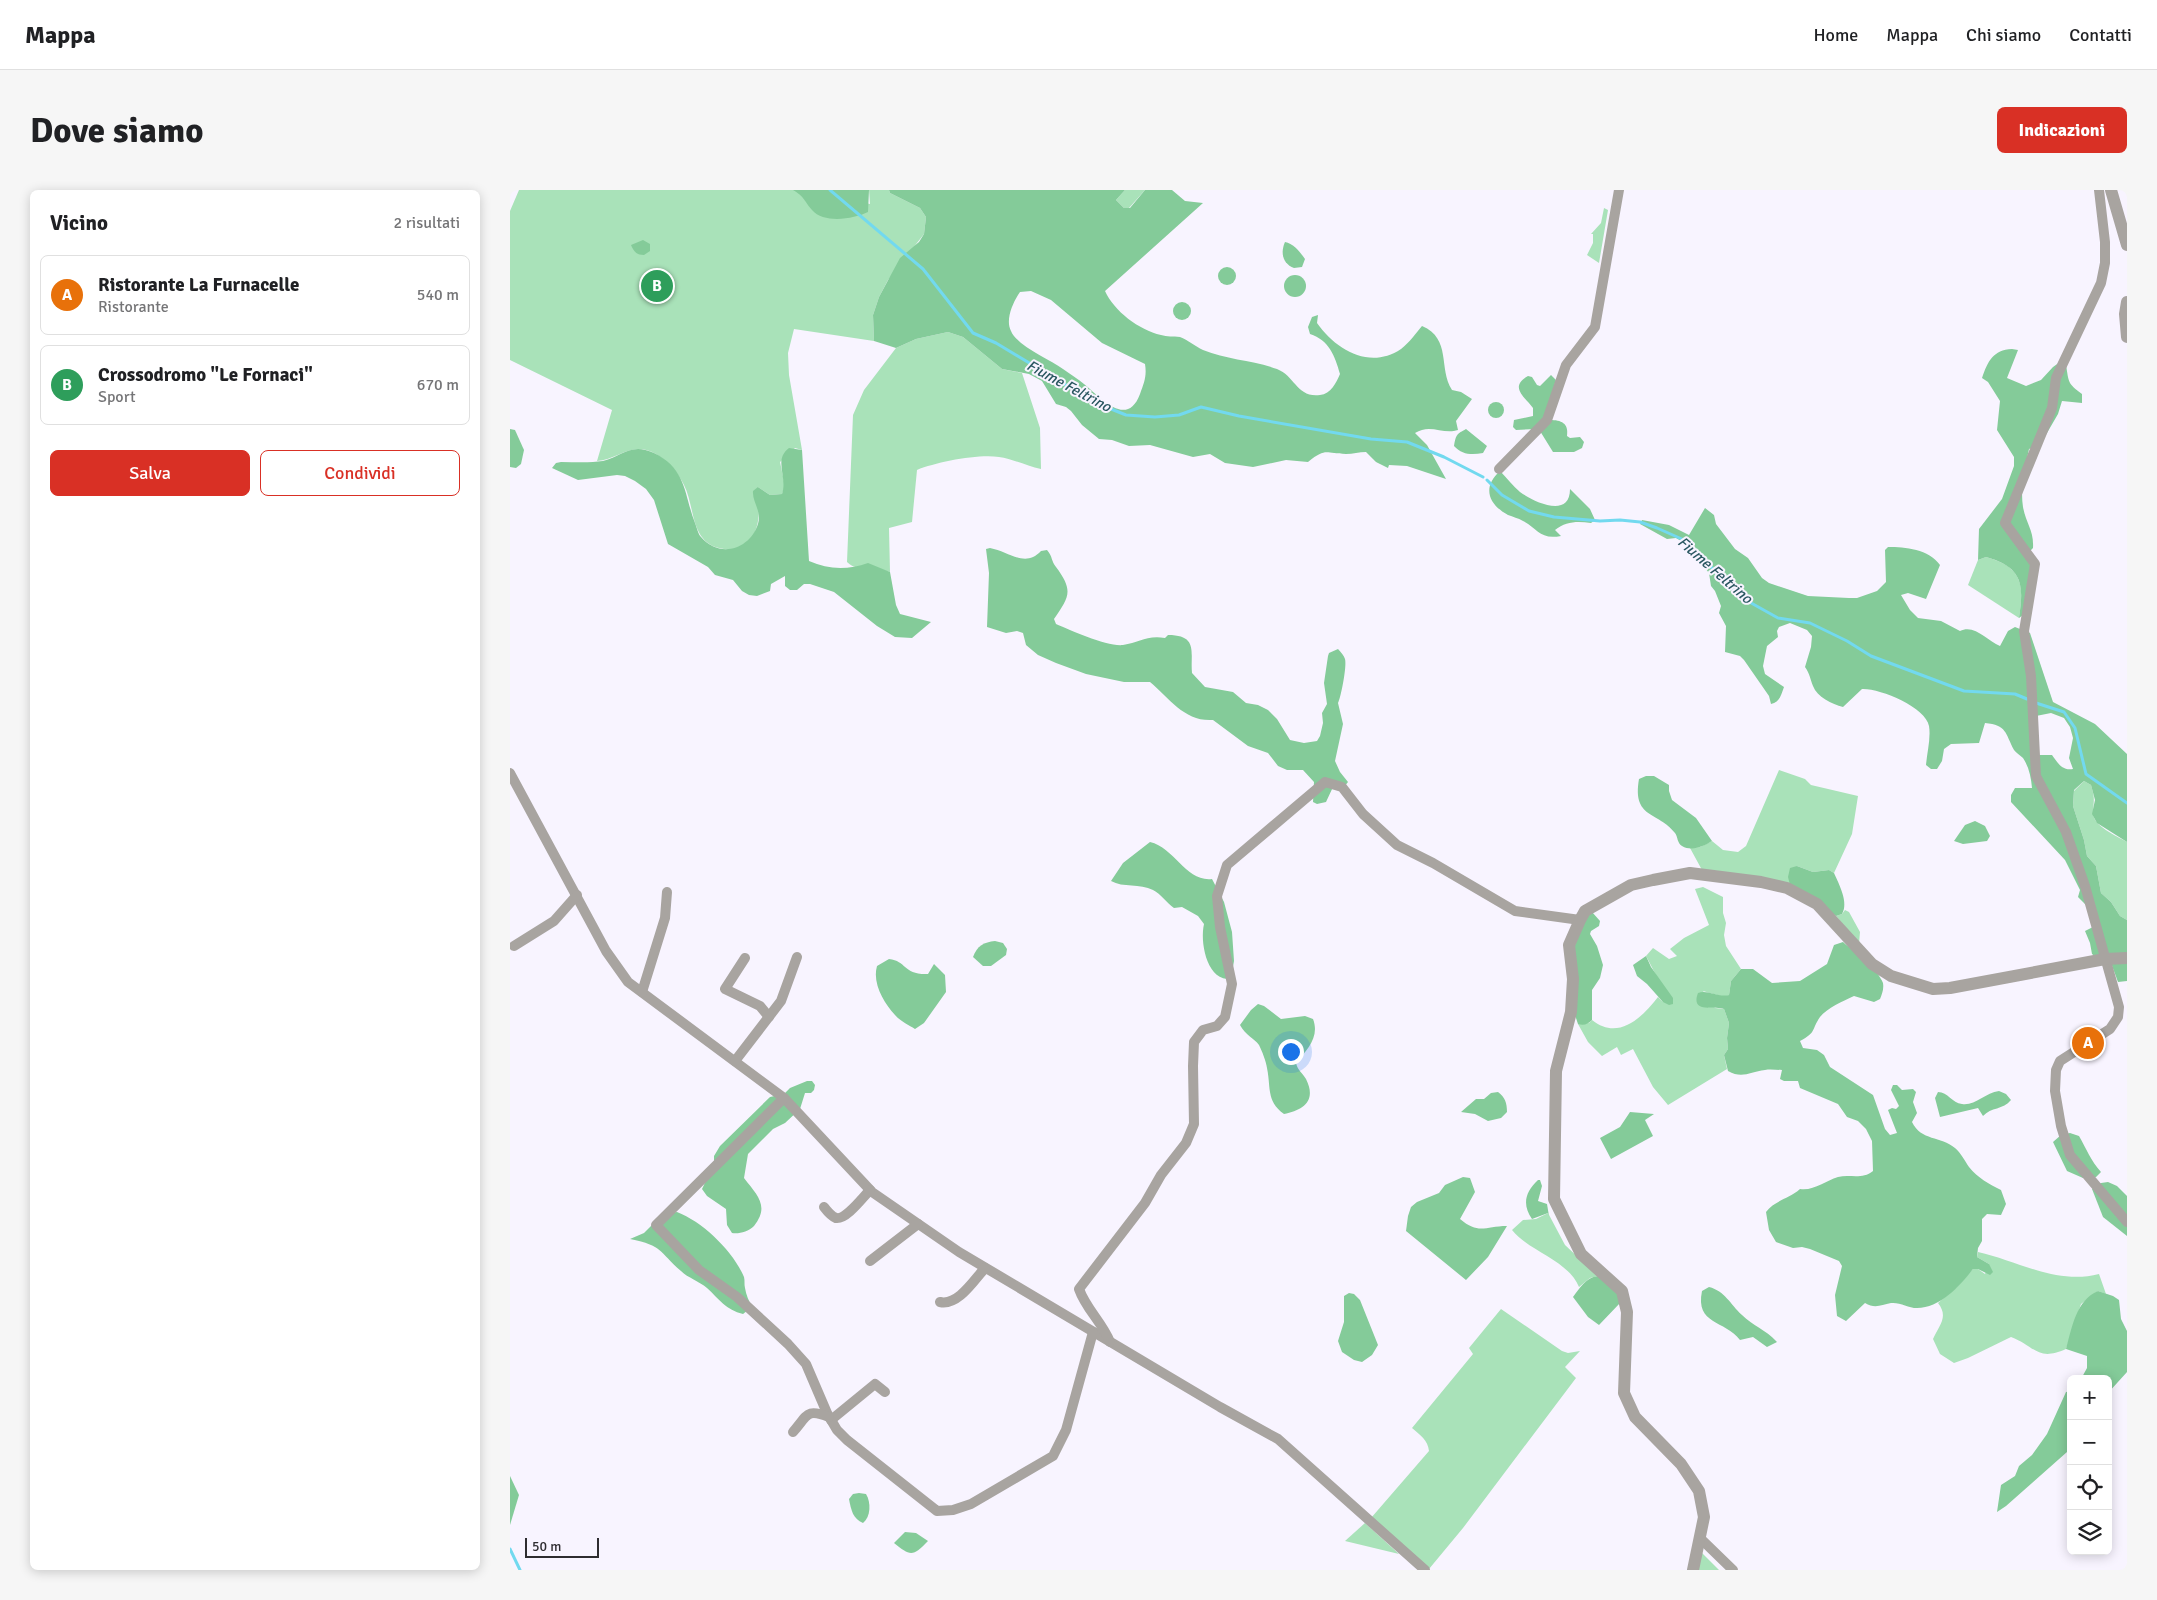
<!DOCTYPE html>
<html lang="it">
<head>
<meta charset="utf-8">
<style>
  :root { --surface:#fff; --page:#f6f6f6; --text:#202124; --muted:#757577; --line:#e0e0e0; --accent:#d93025 }
  body { margin:0; font-family:Signika,sans-serif; background:var(--page); color:var(--text) }
  .controls { position:absolute; right:15px; bottom:15px; display:grid; overflow:hidden; border-radius:8px; box-shadow:0 2px 12px #0003 }
  .controls button { width:45px; height:45px; display:grid; place-items:center; padding:0; border:0; border-bottom:1px solid var(--line); background:var(--surface); color:var(--text); font:25px sans-serif }
  .scale { position:absolute; left:15px; bottom:12px; width:74px; box-sizing:border-box; padding-left:5px; border:2px solid #2e2c30; border-top:0; font-size:14px; line-height:18px; white-space:nowrap; color:#2e2c30; -webkit-text-stroke:4px #f8f4ff; paint-order:stroke }
  .you { position:absolute; left:780px; top:861px; width:18px; height:18px; margin:-12px; border:4px solid #fff; border-radius:50%; background:#1a73e8; box-shadow:0 0 0 8px #1a73e833 }
  .badge { display:grid; place-items:center; width:32px; height:32px; border-radius:50%; background:var(--accent); color:#fff; font-size:16px; font-weight:700 }
  .pin { position:absolute; translate:-50% -50%; border:2px solid #fff; box-shadow:0 1px 5px #0006 }
  .list { margin:0; padding:0; list-style:none }
  h2 { display:flex; justify-content:space-between; align-items:center; height:65px; margin:0; padding:0 20px; font-size:21px }
  h2 small { font-size:16px; font-weight:400; color:var(--muted) }
  .list li { display:grid; grid-template-columns:32px 1fr auto; gap:15px; align-items:center; box-sizing:border-box; height:80px; margin:0 10px 10px; padding:0 10px; border:1px solid var(--line); border-radius:8px }
  .list b { display:block; font-size:19px; white-space:nowrap }
  .list p { margin:0; font-size:16px; white-space:nowrap; color:var(--muted) }
  .list em { font-size:16px; font-style:normal; color:var(--muted) }
  .actions { display:flex; gap:10px; padding:15px 20px }
  .actions a { flex:1; padding:11px 0; border:1px solid var(--accent); border-radius:8px; text-align:center; font-size:18px; color:var(--accent) }
  .actions .main { background:var(--accent); color:#fff }
  .icon { flex:none; width:28px; height:28px; fill:none; stroke:currentColor; stroke-width:2; stroke-linecap:round; stroke-linejoin:round }
  .map { position:relative; flex:none; width:1617px; height:1380px; overflow:hidden; border-radius:8px }
  header { display:flex; align-items:center; gap:30px; box-sizing:border-box; height:70px; padding:0 25px; background:var(--surface); border-bottom:1px solid var(--line) }
  header strong { font-size:24px }
  nav { display:flex; gap:28px; margin-inline-start:auto; font-size:18px }
  .intro { display:flex; align-items:center; justify-content:space-between; box-sizing:border-box; height:120px; padding:0 30px }
  h1 { margin:0; font-size:35px }
  .button { padding:12px 22px; border-radius:8px; background:var(--accent); color:#fff; font-size:18px; font-weight:700 }
  main { display:flex; gap:30px; padding:0 30px }
  aside { flex:1; background:var(--surface); border-radius:8px; box-shadow:0 2px 12px #0003 }
  .map>svg:first-child { display:block }
  .green { fill:#a9e2b9 }
  .forest { fill:#84cb99; fill-rule:evenodd }
  .lines { fill:none; stroke-linecap:round; stroke-linejoin:round }
  .stream { stroke:#72d9ef; stroke-width:3 }
  .minor { stroke:#a8a4a0; stroke-width:10 }
  .tertiary { stroke:#a8a4a0; stroke-width:12 }
  .labels { text-anchor:middle; stroke-width:4; stroke-linejoin:round; paint-order:stroke }
  .water-label { font-size:15px; font-style:italic; fill:#2a5761; stroke:#f8f4ff }
</style>
</head>
<body>
<header>
<strong>Mappa</strong>
<nav><a>Home</a><a>Mappa</a><a>Chi siamo</a><a>Contatti</a></nav>
</header>
<div class="intro"><h1>Dove siamo</h1><a class="button">Indicazioni</a></div>
<main>
<aside>
<h2>Vicino<small>2 risultati</small></h2>
<ul class="list">
<li><span class="badge" style="background:#e8710a">A</span><div><b>Ristorante La Furnacelle</b><p>Ristorante</p></div><em>540 m</em></li>
<li><span class="badge" style="background:#2e9e5b">B</span><div><b>Crossodromo &quot;Le Fornaci&quot;</b><p>Sport</p></div><em>670 m</em></li>
</ul>
<div class="actions"><a class="main">Salva</a><a>Condividi</a></div>
</aside>
<div class="map">
<svg width="1617" height="1380" viewBox="0 0 1617 1380">
  <rect width="100%" height="100%" fill="#f8f4ff"/>
  <g class="green">
    <path d="M9 0H290L360 14 359 0H379L380 3 410 18 416 27 414 44 378 90 369 107 363 125 364 151 284 139 278 163 279 185 292 260 285 258 270 272 275 296 272 304 260 305 248 297C249 317 253 344 232 357 225 360 216 360 209 358 180 351 185 316 174 295 168 282 157 271 146 264 122 250 108 270 87 271L102 220 0 170V21Z"/>
    <polygon points="615,0 635,0 619,18 614,18 606,10"/>
    <polygon points="1094,18 1098,20 1089,73 1077,65 1083,53 1083,44 1081,44 1091,33"/>
    <path d="M438 142 453 147 492 179 512 183 530 238 531 279C517 276 503 269 489 267 467 264 427 272 407 280L402 332 379 338 380 382 353 375C346 379 343 377 337 372L343 225 354 200 386 158 406 149Z"/>
    <path d="M1476 367C1513 377 1514 395 1509 428L1458 395 1468 370Z"/>
    <polygon points="1269,580 1295,589 1301,595 1348,606 1342,644 1324,683 1319,680 1303,682 1287,676 1280,695 1192,680 1180,658 1190,657 1202,651 1213,660 1228,662 1236,656"/>
    <path d="M1574 591 1581 595C1585 609 1584 609 1583 622 1582 636 1607 646 1617 652V730L1610 726 1601 712 1591 703 1586 676 1577 666 1574 650 1563 616 1564 601Z"/>
    <path d="M1193 697 1213 707V723L1216 733 1214 745 1216 756 1231 779 1221 791 1219 805 1214 807 1193 801 1205 818 1214 819 1219 833 1217 848 1218 859 1214 865 1217 879 1158 915 1143 897 1123 859 1111 865 1107 857 1092 866 1078 852 1068 834 1079 833 1082 830C1108 851 1132 828 1148 807L1153 812 1146 785 1136 766 1143 758 1159 769 1167 766 1160 759 1174 748 1199 735 1185 699Z"/>
    <polygon points="1335,720 1339,722 1350,742 1349,754 1326,726 1332,724"/>
    <path d="M1038 1023 1055 1055 1088 1086 1080 1088 1069 1097C1058 1070 1020 1062 1002 1040L1013 1030 1026 1029Z"/>
    <path d="M1468 1062C1508 1071 1547 1095 1589 1084L1596 1104 1588 1101 1571 1114 1556 1159C1527 1172 1525 1156 1501 1147L1458 1168 1444 1173 1430 1164 1423 1149C1429 1135 1439 1127 1428 1113L1447 1097 1463 1079H1468L1475 1084 1479 1074 1467 1067Z"/>
    <path d="M991 1119 1052 1161 1058 1163 1070 1161 1055 1177 1066 1188 953 1338 919 1379 861 1328 919 1261C918 1250 910 1245 902 1238L963 1164 959 1158Z"/>
    <polygon points="855,1333 889,1364 835,1351"/>
    <polygon points="1189,1360 1209,1380 1185,1380"/>
  </g>
  <g class="forest">
    <path d="M283 0H359L358 22C344 29 314 34 302 20 294 11 295 7 283 0Z"/>
    <path d="M379 0H615L606 10 614 18H620L635 0H662L675 11 693 13 595 101C604 121 629 140 651 145 657 147 663 146 670 147 678 150 685 156 693 160 717 170 743 170 767 179 785 186 787 208 810 205 821 204 826 193 830 184 825 166 819 150 800 144L798 137 802 127 808 125 807 133C826 160 860 180 891 159 899 153 906 143 912 136 942 149 928 178 942 200L951 202 962 209 946 231 948 240C933 245 920 233 905 243L917 255 936 289 897 276 879 275 878 278 866 272 856 262C849 262 843 264 836 264 815 264 817 257 798 272L776 270 743 277 715 273 700 264 683 267 640 255 619 256 602 250 589 249 572 235 561 221 556 217 546 214 532 191 519 184 492 179 453 147 438 142 406 149 386 158 364 151 363 125 369 107 390 68 409 52 414 44 416 27 410 18 380 3ZM521 101 541 110 592 153 635 174C637 186 634 193 630 204 617 239 590 207 574 194 568 189 560 184 553 179 539 169 507 156 501 141 495 130 503 112 510 102Z"/>
    <path d="M133 50 140 54V61L134 65C127 65 124 62 121 55Z"/>
    <path d="M775 52C784 54 790 62 795 69L792 77 784 78C773 74 770 63 775 52Z"/>
    <circle cx="717" cy="86" r="9"/>
    <circle cx="785" cy="96" r="11"/>
    <circle cx="672" cy="121" r="9"/>
    <path d="M1502 159 1508 160 1497 188 1516 196 1531 190 1543 177 1550 172 1556 175C1559 192 1557 193 1572 204V213L1552 211 1548 224 1530 255 1519 259C1515 278 1510 298 1513 317 1516 334 1524 340 1523 358L1520 361 1523 381 1517 422 1509 428C1514 395 1513 377 1476 367L1468 370 1469 339 1492 309 1504 276V267L1487 240 1490 211 1478 192 1472 188C1478 171 1483 160 1502 159Z"/>
    <path d="M1041 185 1046 190 1033 231 1026 239 1006 240 1003 237 1004 230 1023 226V218C1016 208 998 197 1018 186L1022 187 1027 195 1030 196Z"/>
    <circle cx="986" cy="220" r="8"/>
    <path d="M1040 230C1051 230 1059 233 1057 246L1060 248 1070 247 1074 252 1072 258 1064 262H1043L1030 241Z"/>
    <polygon points="0,239 5,240 14,260 11,274 6,278 0,277"/>
    <path d="M956 239 977 256 973 263C962 265 952 265 944 256 946 244 947 244 956 239Z"/>
    <path d="M279 258 292 260 299 371C319 380 338 380 358 373L380 382 386 415 390 424 421 432 402 448 385 447 367 436 324 402 300 394H294L287 400H280L275 396V386L261 394 260 401 247 406 239 405 232 401 223 390 205 385 198 377 158 354 144 310 136 299 125 291 115 286 107 285 68 290 42 278 46 273 51 272C65 272 80 273 93 271 112 267 120 252 144 263 177 279 174 305 185 333 187 338 188 344 191 347 210 369 240 359 248 334 252 321 242 312 243 301L248 297 260 305 272 304C278 287 263 270 279 258Z"/>
    <path d="M990 281C997 288 1003 296 1010 302 1024 312 1060 329 1060 299L1080 319 1085 330 1081 333C1068 331 1056 331 1045 340L1051 346C1030 350 1028 339 1013 331 1008 328 1003 327 998 325 978 314 972 297 990 281Z"/>
    <path d="M1195 318 1204 325 1206 334 1225 359 1238 368 1252 388 1259 393 1298 406 1339 408H1347L1367 401 1376 392 1375 360 1378 357C1395 357 1419 359 1430 375L1416 409 1398 403 1391 405 1400 420 1408 428 1431 431 1450 441C1465 434 1477 451 1490 456L1498 441 1505 437 1520 443 1543 512 1585 534 1617 564V652L1587 633 1582 624 1585 610 1581 595 1574 591 1564 600 1563 616 1574 650 1577 666 1586 676 1591 703 1601 712 1610 726 1617 730V766L1587 768 1582 764 1580 753 1575 741 1583 737 1577 716 1568 707 1570 700 1555 670 1501 612V605L1505 598H1522C1521 587 1519 577 1513 568 1510 565 1506 563 1504 560 1495 543 1497 535 1475 533L1469 553 1441 554 1434 559 1432 571 1427 579H1421L1416 575C1417 563 1421 548 1419 536 1416 517 1369 498 1352 499L1333 517C1322 514 1307 507 1303 496 1300 489 1300 484 1295 477L1301 457 1302 446 1297 440 1280 433 1269 437 1267 441 1268 447 1257 456 1253 476 1255 484 1274 497C1271 505 1270 512 1261 514L1259 506 1234 470 1230 466 1215 462 1216 436 1209 423 1211 416 1205 401 1201 396 1199 383 1179 358 1171 351 1166 348 1157 349 1130 334 1132 330 1159 335 1179 345ZM1541 523 1554 528 1560 537 1563 548 1559 568 1563 579C1552 581 1548 573 1542 565H1528L1526 526Z"/>
    <path d="M480 358C500 362 515 378 531 361L537 360C543 367 541 371 546 377 564 401 559 407 544 429L546 434C560 440 598 457 613 455 629 453 636 445 655 448L658 445C689 445 680 463 682 483L695 497 723 502 736 513 748 515 758 520 767 529 780 550 794 553 807 551 810 546 813 533 812 523 817 514 814 493 818 466 819 463 828 459C831 462 834 466 835 469 837 476 831 507 828 513L833 534 825 571 830 582 838 592 834 597H823L816 612 807 614 803 612 804 592 793 580H777L768 576 758 563 738 556 703 530C675 532 660 509 640 492H614L576 484 546 473 528 465 516 455 513 443 507 441 496 443 477 437 479 383 476 359Z"/>
    <path d="M1136 586H1144L1159 595V601L1162 610 1186 628 1202 651C1194 656 1182 662 1172 656 1167 653 1168 647 1165 643 1148 621 1122 629 1129 589Z"/>
    <polygon points="1465,631 1475,636 1480,646 1477,651 1453,654 1444,651 1455,635"/>
    <path d="M640 652C665 658 676 692 702 689L714 712 722 742 724 771 722 782 717 789C696 787 690 751 694 734L688 726 672 717 664 718C657 713 651 704 643 700 630 693 613 698 601 691L613 673Z"/>
    <path d="M1287 676 1303 682 1319 680 1324 683C1329 694 1339 713 1332 724L1326 726 1280 695 1278 687 1280 678Z"/>
    <path d="M1082 722 1090 731 1089 736 1081 741 1080 744 1087 756 1093 775 1090 788 1082 800V830C1078 834 1074 836 1068 834L1065 825 1064 757 1078 724Z"/>
    <path d="M485 751 493 753 497 759 496 765 481 776H473L463 767C467 756 474 752 485 751Z"/>
    <path d="M1333 752C1344 762 1368 779 1373 793 1374 799 1372 804 1370 809L1364 812 1344 806C1333 811 1317 818 1310 827 1301 840 1307 842 1290 851L1293 858 1307 860 1314 865 1320 877 1363 905 1375 939 1380 945 1387 943 1378 920 1382 918 1386 919 1389 916 1381 900 1383 895H1387L1392 900 1403 899 1406 902 1403 912 1407 923 1402 932C1411 951 1431 946 1445 958 1451 963 1455 971 1459 977 1468 988 1479 994 1491 1000L1496 1014 1491 1025 1477 1024 1472 1029V1051L1468 1058 1467 1067 1479 1074 1483 1082 1480 1085 1468 1079H1463C1450 1096 1430 1118 1407 1118 1398 1118 1390 1112 1381 1113 1371 1115 1365 1119 1355 1113L1336 1131 1327 1126 1325 1105 1332 1076 1329 1071 1300 1059 1292 1057 1283 1058 1266 1052 1259 1040 1256 1022C1265 1010 1279 1009 1290 999 1304 1001 1315 991 1328 987 1340 984 1352 990 1363 981L1362 951 1356 939 1348 931 1337 927 1328 914 1290 898 1288 891H1274L1270 889 1272 880C1267 880 1260 879 1255 880 1240 882 1232 889 1218 881L1214 865 1218 859 1217 848 1219 833 1214 819C1205 815 1180 824 1188 803 1198 799 1208 808 1219 805L1221 791 1231 779H1243L1262 793 1290 791 1317 774 1324 755Z"/>
    <polygon points="1136,766 1141,777 1163,808 1163,814 1159,815 1153,812 1137,794 1127,786 1123,775"/>
    <path d="M379 769C397 771 393 785 418 784L424 774 435 785 436 802 414 833 405 839C399 835 390 831 385 825 374 813 362 793 367 776Z"/>
    <polygon points="1617,771 1617,791 1608,792 1601,773"/>
    <path d="M748 814 754 816 771 829 795 826 803 829C810 847 797 860 786 873 788 881 792 882 796 889 807 911 793 920 774 924 756 911 761 897 757 878 756 871 752 861 749 855 744 848 736 846 730 835L741 820Z"/>
    <path d="M297 891H302L305 895 304 900 301 903H295L290 919 275 933 263 939 238 964 234 988C247 1005 260 1016 244 1036 238 1042 229 1044 222 1043L217 1035 216 1019 197 1006 192 999 204 974V966L210 956 260 907 274 904 280 898Z"/>
    <path d="M1489 901 1496 904 1501 910C1493 920 1481 917 1473 926L1468 918 1430 927 1425 908 1428 902C1438 902 1442 913 1452 914 1465 916 1475 903 1489 901Z"/>
    <path d="M988 902C995 907 997 913 997 922L991 928 978 931 965 924 951 922 966 909H974L981 903Z"/>
    <polygon points="1120,922 1144,924 1135,930 1143,946 1101,969 1090,948 1110,937"/>
    <path d="M1560 943 1569 946C1576 958 1581 971 1591 982L1586 987 1573 988 1557 981 1543 952 1551 945Z"/>
    <path d="M953 987 960 988 965 1002 950 1029C969 1045 975 1036 997 1036L978 1067 956 1090 896 1041 898 1026 901 1017 907 1012 929 1003 935 995Z"/>
    <path d="M1028 990H1030L1032 996 1028 1011 1037 1014 1039 1026 1038 1023 1022 1029C1012 1015 1015 1002 1028 990Z"/>
    <polygon points="1598,992 1607,996 1617,1006 1617,1046 1593,1027 1582,999 1591,993"/>
    <path d="M167 1022C193 1032 223 1061 234 1087 235 1091 234 1094 235 1098 236 1105 239 1111 242 1117L233 1124C216 1120 209 1109 197 1098 189 1091 178 1088 171 1081 148 1061 154 1056 120 1049L134 1043 153 1024Z"/>
    <path d="M1088 1086 1108 1104 1110 1113 1089 1135 1078 1127 1063 1107C1070 1098 1075 1088 1088 1086Z"/>
    <path d="M1199 1097C1215 1101 1220 1114 1232 1125 1243 1136 1255 1139 1267 1152L1257 1157 1243 1147 1230 1150C1215 1130 1185 1135 1192 1101Z"/>
    <path d="M1588 1101 1603 1106 1609 1110 1611 1129 1617 1141V1182L1598 1203V1189H1571L1577 1178V1166L1556 1159C1562 1138 1566 1110 1588 1101Z"/>
    <polygon points="839,1103 844,1104 850,1110 868,1155 862,1165 852,1172 844,1170 832,1162 828,1151 834,1132 834,1106"/>
    <polygon points="1561,1201 1561,1244 1557,1250 1557,1262 1496,1316 1487,1322 1491,1295 1505,1286 1509,1276 1522,1265 1537,1244 1556,1202"/>
    <polygon points="0,1286 9,1305 0,1335"/>
    <path d="M349 1303 356 1304C361 1312 361 1327 353 1333 343 1329 341 1320 339 1309L343 1304Z"/>
    <path d="M395 1342 406 1343 418 1351C403 1367 400 1366 384 1353Z"/>
  </g>
  <g class="lines">
    <g class="stream">
      <polyline points="320,0 413,79 463,143 486,153 586,213 616,225 645,227 669,225 691,217 729,226 861,249 897,252 934,267 973,287"/>
      <polyline points="977,290 992,305 1019,321 1044,327 1090,331 1110,330 1130,332 1147,338 1174,350 1191,365 1213,391 1234,409 1268,428 1300,433 1337,451 1361,466 1454,501 1505,504 1517,509"/>
      <polyline points="1526,513 1554,522 1565,538 1576,584 1617,613"/>
      <polyline points="0,1359 10,1380"/>
    </g>
    <g class="minor">
      <polyline points="1589,0 1595,52 1595,73 1591,93 1546,188 1542,218 1495,333 1525,374 1514,441 1521,486 1526,586 1556,642 1575,696 1609,817 1608,827 1600,839 1550,871 1546,880 1545,901 1551,936 1560,965 1617,1032"/>
      <polyline points="989,279 1037,230 1056,175 1085,137 1109,0"/>
      <polyline points="0,583 96,761 118,792 274,908 362,1002 449,1062 710,1217 768,1249 915,1380"/>
      <polyline points="4,756 44,731 67,705"/>
      <polyline points="235,768 215,799 250,816 259,827"/>
      <polyline points="132,802 155,728 157,702"/>
      <polyline points="225,871 271,811 287,767"/>
      <polyline points="274,908 146,1035 189,1080 227,1107 278,1154 296,1174 317,1223 327,1240 337,1250 427,1321 443,1320 461,1314 543,1266 556,1240 583,1142"/>
      <path d="M314 1017C317 1021 321 1026 326 1028 336 1030 353 1007 360 1000"/>
      <polyline points="360,1071 408,1034"/>
      <path d="M430 1112C448 1116 464 1090 475 1078"/>
      <path d="M600 1152C592 1132 576 1119 569 1099L635 1013 651 985 676 953 684 934 683 876 684 852 693 840 707 836 715 827 722 794 710 737 707 706 717 675 815 592 832 597 853 624 887 655 923 673 1005 721 1070 730"/>
      <polyline points="321,1230 365,1194 375,1202"/>
      <path d="M283 1242C298 1225 296 1218 319 1227"/>
      <polyline points="1190,1348 1223,1380"/>
    </g>
    <g class="tertiary">
      <polyline points="1601,0 1617,55"/>
      <polyline points="1617,112 1615,124 1617,147"/>
      <polyline points="1183,1380 1194,1327 1189,1301 1171,1274 1125,1227 1114,1203 1117,1122 1112,1101 1071,1064 1044,1009 1046,881 1061,822 1063,789 1059,755 1070,730 1075,721 1121,695 1143,690 1180,683 1251,692 1277,698 1307,714 1362,774 1381,786 1423,799 1440,798 1595,769 1617,768"/>
    </g>
  </g>
  <g class="labels">
    <g class="water-label">
      <text transform="translate(559 196) rotate(28)" y="5">Fiume Feltrino</text>
      <text transform="translate(1205 380) rotate(41)" y="5">Fiume Feltrino</text>
    </g>
  </g>
</svg>
<div class="controls">
<button>+</button>
<button>−</button>
<button><svg class="icon" aria-label="locate" viewBox="0 0 24 24"><circle cx="12" cy="12" r="6"/><path d="M12 2v4M12 18v4M2 12h4M18 12h4"/></svg></button>
<button><svg class="icon" aria-label="layers" viewBox="0 0 24 24"><path d="M12 4l9 5-9 5-9-5zM3 14l9 5 9-5"/></svg></button>
</div>
<div class="scale">50 m</div>
<div class="you"></div>
<div class="pin badge" style="left:1578px;top:853px;background:#e8710a">A</div>
<div class="pin badge" style="left:147px;top:96px;background:#2e9e5b">B</div>
</div>
</main>
</body>
</html>
